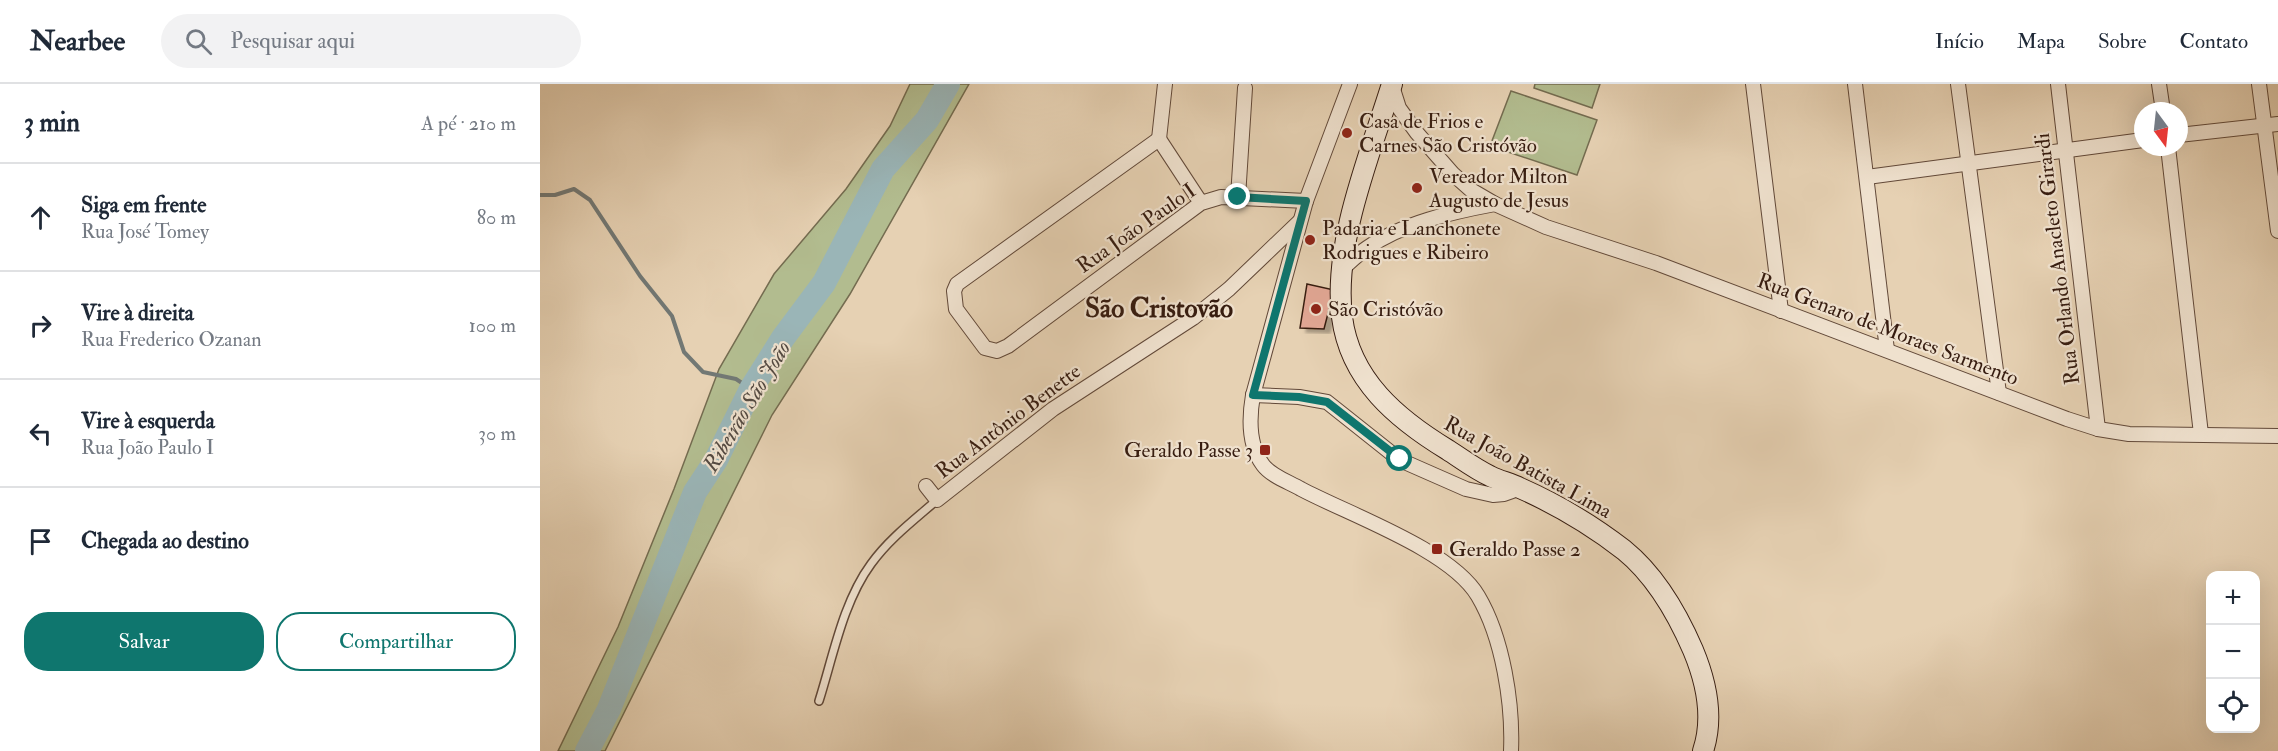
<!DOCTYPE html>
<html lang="pt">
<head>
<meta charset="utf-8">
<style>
  :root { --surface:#fff; --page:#f2f2f3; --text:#1f2937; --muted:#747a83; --line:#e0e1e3; --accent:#0f766e }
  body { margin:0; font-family:"IM FELL Double Pica",serif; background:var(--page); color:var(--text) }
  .controls { position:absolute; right:18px; bottom:18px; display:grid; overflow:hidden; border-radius:12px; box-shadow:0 6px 24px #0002 }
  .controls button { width:54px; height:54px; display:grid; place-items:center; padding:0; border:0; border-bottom:2px solid var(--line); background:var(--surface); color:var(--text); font:30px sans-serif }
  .compass { position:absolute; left:1594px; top:18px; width:54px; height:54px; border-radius:50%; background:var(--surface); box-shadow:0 6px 24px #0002; rotate:165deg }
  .stop { position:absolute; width:18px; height:18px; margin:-14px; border:4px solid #0f766e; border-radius:50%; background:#fff }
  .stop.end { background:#0f766e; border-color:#fff; box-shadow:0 2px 6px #0008 }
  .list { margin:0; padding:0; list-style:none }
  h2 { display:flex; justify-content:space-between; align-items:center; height:78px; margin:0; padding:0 24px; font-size:26px }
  h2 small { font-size:20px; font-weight:400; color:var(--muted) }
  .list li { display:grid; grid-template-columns:39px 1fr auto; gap:18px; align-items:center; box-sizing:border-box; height:108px; padding:0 24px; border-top:2px solid var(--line) }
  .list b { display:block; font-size:22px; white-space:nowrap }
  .list p { margin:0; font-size:20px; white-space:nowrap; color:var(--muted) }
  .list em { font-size:20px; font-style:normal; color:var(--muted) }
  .actions { display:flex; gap:12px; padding:18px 24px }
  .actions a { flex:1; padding:14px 0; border:2px solid var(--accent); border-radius:24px; text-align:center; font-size:21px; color:var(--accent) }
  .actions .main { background:var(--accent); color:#fff }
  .icon { flex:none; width:33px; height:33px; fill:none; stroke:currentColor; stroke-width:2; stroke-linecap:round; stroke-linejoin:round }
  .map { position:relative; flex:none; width:1738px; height:667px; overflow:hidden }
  header { display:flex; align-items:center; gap:36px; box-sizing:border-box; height:84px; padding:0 30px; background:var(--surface); border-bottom:2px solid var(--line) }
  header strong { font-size:28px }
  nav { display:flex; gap:33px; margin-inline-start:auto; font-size:21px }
  .search { width:420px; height:54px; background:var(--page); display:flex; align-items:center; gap:15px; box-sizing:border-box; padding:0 21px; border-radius:33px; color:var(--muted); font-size:22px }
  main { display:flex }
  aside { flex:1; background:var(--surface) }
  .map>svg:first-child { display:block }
  .green { fill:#b2bc8f; stroke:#746c50; stroke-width:1.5 }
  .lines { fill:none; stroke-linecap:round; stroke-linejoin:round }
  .stream { stroke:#727874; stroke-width:4 }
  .river { stroke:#9ab5b7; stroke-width:24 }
  .building { fill:#e3a896; stroke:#361c10; stroke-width:1.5; filter:url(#shadow) }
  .lane-casing { stroke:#624939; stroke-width:10 }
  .street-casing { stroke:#624939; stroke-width:16 }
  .secondary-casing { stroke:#361c10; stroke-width:22 }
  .lane { stroke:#efe1ce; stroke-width:7 }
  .street { stroke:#efe1ce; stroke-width:14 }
  .secondary { stroke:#efe1ce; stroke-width:20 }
  .route { stroke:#0f766e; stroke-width:8 }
  .poi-dot { fill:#8f2418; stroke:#efe1ce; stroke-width:2 }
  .labels { text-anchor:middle; stroke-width:4.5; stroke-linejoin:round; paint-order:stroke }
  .poi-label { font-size:21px; fill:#361c10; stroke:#efe1ce; text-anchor:start }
  .street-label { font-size:21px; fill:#361c10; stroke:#efe1ce }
  .water-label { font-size:22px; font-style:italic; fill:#544a42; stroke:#efe1ce }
  .district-label { font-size:27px; font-weight:bold; fill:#361c10; stroke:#efe1ce }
</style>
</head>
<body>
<header>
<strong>Nearbee</strong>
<div class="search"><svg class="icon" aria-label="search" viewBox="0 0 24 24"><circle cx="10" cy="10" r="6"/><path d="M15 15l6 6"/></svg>Pesquisar aqui</div>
<nav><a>Início</a><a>Mapa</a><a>Sobre</a><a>Contato</a></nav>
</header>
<main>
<aside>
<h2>3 min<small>A pé · 210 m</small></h2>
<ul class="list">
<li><svg class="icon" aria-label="ahead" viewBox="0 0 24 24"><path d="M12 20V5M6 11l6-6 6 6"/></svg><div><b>Siga em frente</b><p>Rua José Tomey</p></div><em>80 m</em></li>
<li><svg class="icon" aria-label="right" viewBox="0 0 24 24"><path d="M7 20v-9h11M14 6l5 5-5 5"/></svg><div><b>Vire à direita</b><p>Rua Frederico Ozanan</p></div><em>100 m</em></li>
<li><svg class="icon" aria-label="left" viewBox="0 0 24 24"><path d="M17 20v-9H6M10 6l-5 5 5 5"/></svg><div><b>Vire à esquerda</b><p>Rua João Paulo I</p></div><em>30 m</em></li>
<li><svg class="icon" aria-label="arrive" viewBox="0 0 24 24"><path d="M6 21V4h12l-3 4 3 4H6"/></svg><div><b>Chegada ao destino</b></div></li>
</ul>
<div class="actions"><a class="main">Salvar</a><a>Compartilhar</a></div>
</aside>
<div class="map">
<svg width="1738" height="667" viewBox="0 0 1738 667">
  <defs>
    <filter id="shadow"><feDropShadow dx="6" dy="4" stdDeviation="1.5" flood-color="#0004"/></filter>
  </defs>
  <rect width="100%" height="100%" fill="#e6d1b3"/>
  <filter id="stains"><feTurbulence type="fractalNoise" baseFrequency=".00333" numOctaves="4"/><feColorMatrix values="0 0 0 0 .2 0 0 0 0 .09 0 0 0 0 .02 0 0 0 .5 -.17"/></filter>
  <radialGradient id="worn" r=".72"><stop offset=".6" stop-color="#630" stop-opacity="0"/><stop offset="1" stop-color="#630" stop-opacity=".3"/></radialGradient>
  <g class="green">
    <polygon points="370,0 429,0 310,210 232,331 65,667 18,667 78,543 134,405 179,285 234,190 306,105 350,42"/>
    <polygon points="995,0 1060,0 1052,24 994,4"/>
    <polygon points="971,7 1057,36 1037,91 950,62"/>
  </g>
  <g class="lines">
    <polyline class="stream" points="0,111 15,111 34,105 50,116 100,192 132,232 144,268 163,288 196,295 211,305"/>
    <polyline class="river" points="47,667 69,625 155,408 176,376 211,305 243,254 284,199 343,85 387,36 408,0"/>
  </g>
  <polygon class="building" points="767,200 794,206 784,245 760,244"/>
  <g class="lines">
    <g class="lane-casing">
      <path id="lane" d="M279 617C293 573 303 518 331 480 349 455 374 436 397 416"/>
    </g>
    <g class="street-casing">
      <g id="street">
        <path d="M810 0 766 117 713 311C709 334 708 361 723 381 731 392 749 398 761 405 810 431 911 466 938 512 963 554 973 620 971 667"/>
        <polyline points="1213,0 1241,227"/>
        <polyline points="1315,0 1347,266"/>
        <polyline points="1418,0 1459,309"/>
        <polyline points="1518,0 1558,345"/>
        <polyline points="1619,0 1623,27"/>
        <polyline points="1719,0 1738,147"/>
        <polyline points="852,2 859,24 877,49 913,90 931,106 955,120 1006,143 1116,179 1527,335 1558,345 1589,350 1738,352"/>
        <polyline points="1639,51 1738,40"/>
        <polyline points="619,55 625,0"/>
        <polyline points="1628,63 1661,350"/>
        <polyline points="1327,93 1603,56"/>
        <polyline points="698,113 705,4"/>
        <polyline points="661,119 619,55 417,200 414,207 416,225 445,264 457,267 468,262 661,119 681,113 766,117"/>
        <path d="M802 185C810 178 818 170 827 164 863 139 912 128 955 120"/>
        <polyline points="713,311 759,313 787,318 860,376 926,405 953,411 964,410 981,404"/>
        <polyline points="386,402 397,416 513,325 653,234 689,205 760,137"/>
      </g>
    </g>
    <g class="secondary-casing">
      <path id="secondary" d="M852 0C830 71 793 158 802 233 810 296 857 335 908 366 922 375 935 385 950 392 960 397 970 399 980 404 1016 420 1053 442 1084 466 1116 492 1137 529 1153 566 1166 597 1174 634 1163 667"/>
    </g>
    <use href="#lane" class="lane"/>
    <use href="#street" class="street"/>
    <use href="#secondary" class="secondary"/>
  </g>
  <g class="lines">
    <polyline class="route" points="698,113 766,117 713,311 759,313 787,318 860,375"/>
  </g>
  <g class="poi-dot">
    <circle cx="807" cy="49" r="6"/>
    <circle cx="877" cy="104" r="6"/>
    <circle cx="770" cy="156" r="6"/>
    <circle cx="776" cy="225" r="6"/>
    <rect x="719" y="360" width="12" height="12" rx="3"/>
    <rect x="891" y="459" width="12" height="12" rx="3"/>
  </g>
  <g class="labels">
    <g class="poi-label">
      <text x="819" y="44">Casa de Frios e<tspan x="819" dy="24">Carnes São Cristóvão</tspan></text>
      <text x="889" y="99">Vereador Milton<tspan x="889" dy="24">Augusto de Jesus</tspan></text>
      <text x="782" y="151">Padaria e Lanchonete<tspan x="782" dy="24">Rodrigues e Ribeiro</tspan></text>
      <text x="788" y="232">São Cristóvão</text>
      <text x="713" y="373" text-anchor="end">Geraldo Passe 3</text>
      <text x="909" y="472">Geraldo Passe 2</text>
    </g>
    <g class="street-label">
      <text transform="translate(596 144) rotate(-35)" y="7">Rua João Paulo I</text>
      <text transform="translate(1517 175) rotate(-97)" y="7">Rua Orlando Anacleto Girardi</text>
      <text transform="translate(1348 245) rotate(21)" y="7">Rua Genaro de Moraes Sarmento</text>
      <text transform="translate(468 337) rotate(-37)" y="7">Rua Antônio Benette</text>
      <text transform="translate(988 383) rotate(29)" y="7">Rua João Batista Lima</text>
    </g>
    <g class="water-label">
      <text transform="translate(206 322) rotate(-59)" y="8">Ribeirão São João</text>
    </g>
    <g class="district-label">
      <text x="619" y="233">São Cristovão</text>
    </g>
  </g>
  <rect width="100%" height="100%" filter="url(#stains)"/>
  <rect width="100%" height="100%" fill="url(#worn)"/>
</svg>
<div class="controls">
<button>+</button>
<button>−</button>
<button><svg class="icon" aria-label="locate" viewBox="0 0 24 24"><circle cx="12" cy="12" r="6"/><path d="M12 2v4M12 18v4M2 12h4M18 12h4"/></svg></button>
</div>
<svg class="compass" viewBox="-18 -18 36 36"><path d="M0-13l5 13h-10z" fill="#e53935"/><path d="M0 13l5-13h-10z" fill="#747a83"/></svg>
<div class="stop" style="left:860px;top:375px"></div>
<div class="stop end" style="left:698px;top:113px"></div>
</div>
</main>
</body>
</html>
